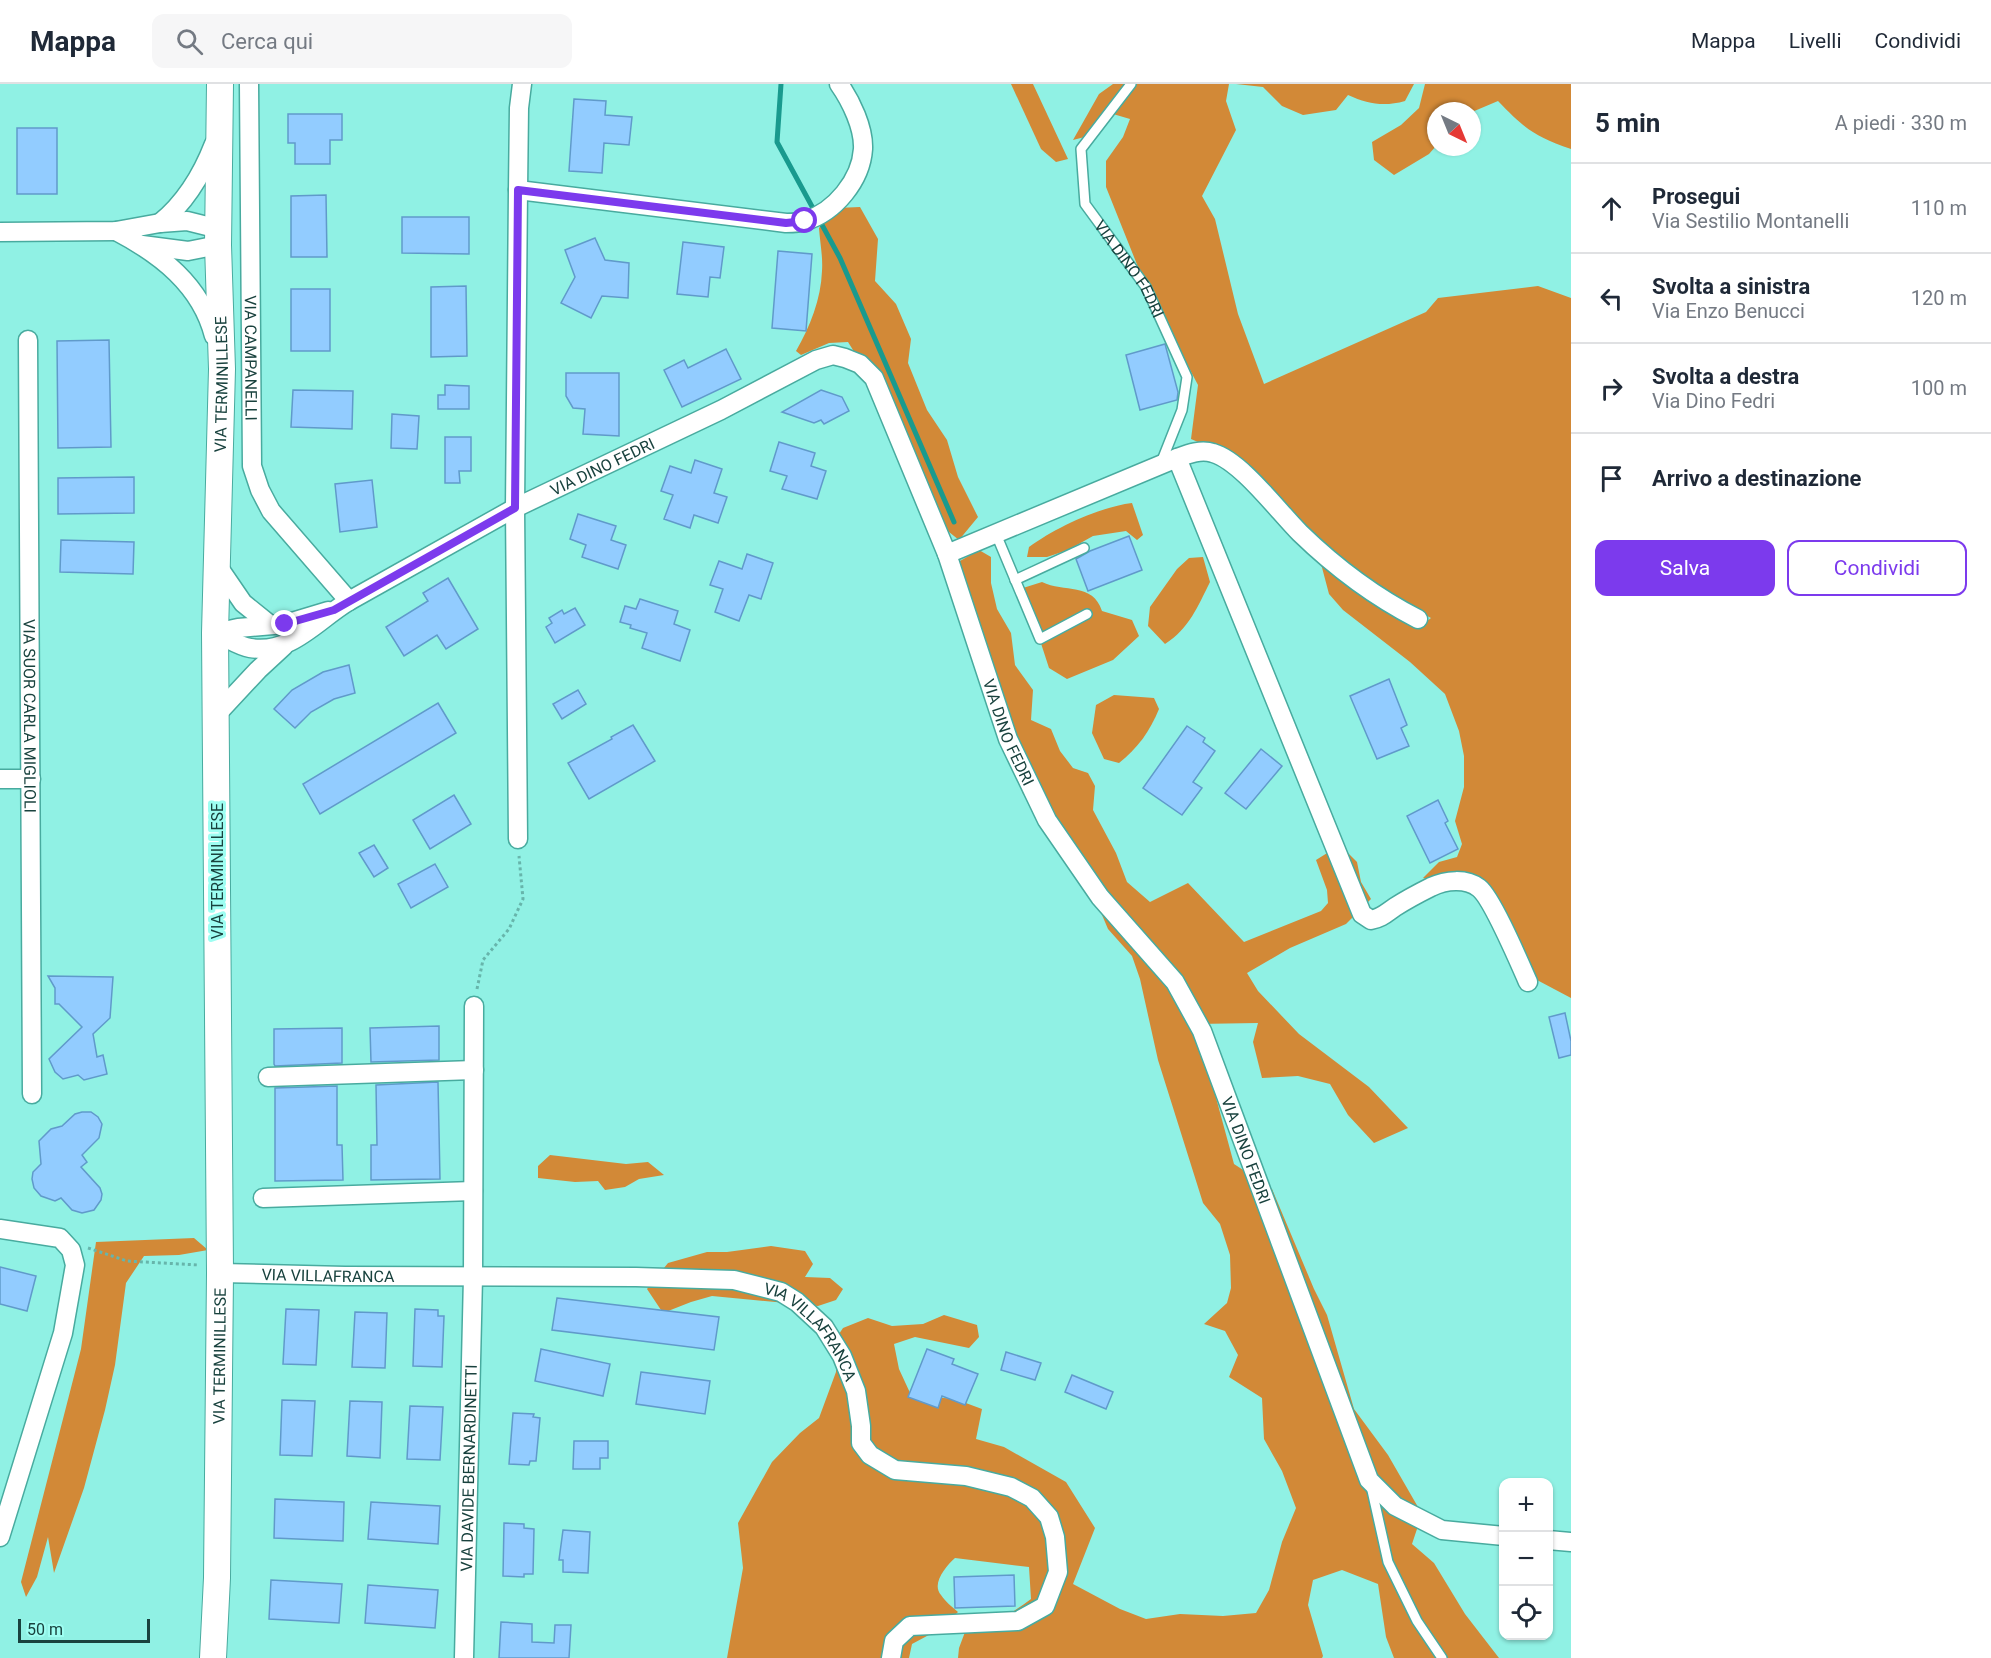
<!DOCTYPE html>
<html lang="it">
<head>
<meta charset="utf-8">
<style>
  :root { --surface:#fff; --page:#f6f6f7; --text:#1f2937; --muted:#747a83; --line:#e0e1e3; --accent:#7c3aed }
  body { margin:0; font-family:Roboto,sans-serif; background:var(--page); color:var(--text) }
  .controls { position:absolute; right:18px; bottom:18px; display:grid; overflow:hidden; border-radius:12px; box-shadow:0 2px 4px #0004 }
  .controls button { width:54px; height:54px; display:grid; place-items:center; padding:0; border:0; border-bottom:2px solid var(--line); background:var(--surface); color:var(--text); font:30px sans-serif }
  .compass { position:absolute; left:1427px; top:18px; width:54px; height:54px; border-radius:50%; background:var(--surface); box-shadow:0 2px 4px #0004; rotate:137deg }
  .scale { position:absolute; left:18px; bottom:15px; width:132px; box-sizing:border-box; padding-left:6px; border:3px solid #19423e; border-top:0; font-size:16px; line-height:21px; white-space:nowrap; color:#19423e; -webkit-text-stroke:4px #9efef2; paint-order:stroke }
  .stop { position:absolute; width:18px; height:18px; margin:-14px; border:4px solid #7c3aed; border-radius:50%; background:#fff }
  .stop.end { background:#7c3aed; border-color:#fff; box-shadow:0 2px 6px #0008 }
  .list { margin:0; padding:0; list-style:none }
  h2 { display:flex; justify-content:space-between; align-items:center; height:78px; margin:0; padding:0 24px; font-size:26px }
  h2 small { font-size:20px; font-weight:400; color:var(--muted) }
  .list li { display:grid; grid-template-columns:39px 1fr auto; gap:18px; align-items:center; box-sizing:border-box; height:90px; padding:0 24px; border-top:2px solid var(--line) }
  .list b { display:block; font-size:22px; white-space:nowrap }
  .list p { margin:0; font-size:20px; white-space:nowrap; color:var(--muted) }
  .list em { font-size:20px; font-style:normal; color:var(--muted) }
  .actions { display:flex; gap:12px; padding:18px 24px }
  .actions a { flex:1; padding:14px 0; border:2px solid var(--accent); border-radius:12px; text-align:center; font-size:21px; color:var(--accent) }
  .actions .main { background:var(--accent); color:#fff }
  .icon { flex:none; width:33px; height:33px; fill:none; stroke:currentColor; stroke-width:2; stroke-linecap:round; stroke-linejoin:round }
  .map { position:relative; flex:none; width:1571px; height:1574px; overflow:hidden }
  header { display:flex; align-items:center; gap:36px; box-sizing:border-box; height:84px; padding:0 30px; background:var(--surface); border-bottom:2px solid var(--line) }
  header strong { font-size:28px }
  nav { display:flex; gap:33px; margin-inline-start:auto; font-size:21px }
  .search { width:420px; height:54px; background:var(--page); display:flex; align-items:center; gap:15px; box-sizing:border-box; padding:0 21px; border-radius:12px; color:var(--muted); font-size:22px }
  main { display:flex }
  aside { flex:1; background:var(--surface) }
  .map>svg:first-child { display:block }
  .forest { fill:#d28937 }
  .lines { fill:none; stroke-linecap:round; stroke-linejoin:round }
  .stream { stroke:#199a8e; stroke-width:5 }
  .building { fill:#92ccff; stroke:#609aca; stroke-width:1.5 }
  .lane-casing { stroke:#48ab9f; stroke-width:12 }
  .street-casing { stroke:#48ab9f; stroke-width:21 }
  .secondary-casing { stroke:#48ab9f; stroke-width:28 }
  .path { stroke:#67b5ab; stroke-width:3; stroke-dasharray:3 3; stroke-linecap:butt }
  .lane { stroke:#fff; stroke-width:9 }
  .street { stroke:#fff; stroke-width:18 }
  .secondary { stroke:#fff; stroke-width:26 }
  .route { stroke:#7c3aed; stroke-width:8 }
  .labels { text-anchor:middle; stroke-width:6; stroke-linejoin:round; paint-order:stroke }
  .street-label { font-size:16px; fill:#19423e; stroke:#9efef2 }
</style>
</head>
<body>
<header>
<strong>Mappa</strong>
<div class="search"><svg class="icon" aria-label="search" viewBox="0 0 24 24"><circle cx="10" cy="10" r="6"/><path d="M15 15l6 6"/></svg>Cerca qui</div>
<nav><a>Mappa</a><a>Livelli</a><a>Condividi</a></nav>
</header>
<main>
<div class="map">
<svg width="1571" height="1574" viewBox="0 0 1571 1574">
  <rect width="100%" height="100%" fill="#90f1e4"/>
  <g class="forest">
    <polygon points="1011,0 1033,0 1068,75 1056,78 1041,65"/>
    <polygon points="1113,0 1229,0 1226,17 1236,46 1202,112 1215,135 1238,230 1264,300 1426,228 1438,214 1538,202 1571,214 1571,914 1537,896 1511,851 1489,807 1435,798 1423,794 1439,778 1457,773 1462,760 1455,737 1464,703 1464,672 1459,647 1445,610 1410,578 1343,526 1329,510 1320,476 1423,540 1431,534 1392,513 1322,458 1242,377 1191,355 1198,301 1146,203 1106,103 1106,77 1123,53 1130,35 1113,30 1096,50 1073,56 1099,10"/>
    <path d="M1236 0H1414L1405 17C1384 23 1368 20 1348 11L1336 26 1303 31 1282 22 1263 3Z"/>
    <path d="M1425 0H1571V65C1534 52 1525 45 1498 17L1472 28 1436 27V62L1429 70 1394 91 1374 76 1372 58 1401 41 1419 24Z"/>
    <path d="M860 123 878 155 875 197 896 220 911 255 908 279 927 326 947 356 958 393 978 433 959 456 949 448 858 274 848 258 829 259 801 271 796 267C810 243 821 215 822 187 823 173 820 158 819 144L837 124Z"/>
    <path d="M1132 419 1143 451 1137 456 1126 447 1093 452 1068 466 1047 473H1027L1029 463C1055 444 1099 423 1132 419Z"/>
    <path d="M979 466 991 473V499L997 525 1011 549 1015 581 1033 606 1031 636 1051 645 1060 667 1073 684 1088 689 1095 702 1093 726 1116 769 1127 798 1150 818 1188 799 1244 858 1321 827 1328 819 1327 806 1316 776 1340 761 1357 778 1361 798 1371 815 1346 840 1290 864 1247 889 1258 907 1299 950 1369 1003 1408 1044 1374 1059 1348 1031 1330 1000 1298 992 1262 994 1253 958 1258 939 1196 940 1234 1080 1272 1105 1314 1205 1327 1231 1354 1325 1388 1371 1422 1430 1412 1460 1434 1479 1465 1530 1499 1574H1394L1386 1553 1378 1500 1342 1486 1313 1496 1308 1521 1323 1572 1322 1574H958L959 1564 965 1548C990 1541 1010 1531 1031 1515L1029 1483 955 1474C946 1482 931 1500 941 1511 945 1517 952 1523 958 1528L940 1545 912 1560 909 1574H727L743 1484 738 1439 772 1378 800 1349 819 1334 836 1288 837 1253 843 1244 868 1234 892 1242 923 1240 944 1231 977 1241 979 1253 969 1264 915 1253 894 1260 899 1285 911 1311 955 1315 982 1325 976 1355 1004 1363 1066 1398 1095 1444 1073 1500 1120 1525 1146 1535 1180 1530 1223 1532 1256 1529 1269 1506 1282 1458 1296 1424 1282 1387 1264 1355 1262 1314 1229 1293 1238 1271 1225 1247 1204 1240 1227 1219 1231 1204 1230 1171 1220 1140 1203 1119 1158 976 1140 895 1132 872 1108 845 1085 791 1055 736 1023 710 1015 688 953 481Z"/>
    <path d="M1203 473 1210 498C1198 522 1189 545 1165 560L1148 542 1150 523 1177 485 1189 474Z"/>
    <path d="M1042 498C1064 509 1093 498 1102 527L1132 536 1139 552 1113 576 1067 595 1049 584 1023 504Z"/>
    <path d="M1114 611 1154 614 1159 625C1150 647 1138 664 1119 679L1104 675 1092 649 1096 621Z"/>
    <polygon points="550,1071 626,1080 648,1078 664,1091 639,1095 625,1103 605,1106 598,1097 575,1098 538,1094 538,1082"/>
    <polygon points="194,1154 208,1166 179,1171 144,1172 126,1199 115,1281 105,1326 84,1404 54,1489 48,1453 37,1493 26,1513 21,1498 81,1265 96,1158"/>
    <polygon points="771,1162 805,1167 813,1180 805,1193 830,1194 843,1205 836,1216 818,1222 712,1212 691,1218 663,1229 647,1205 668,1179 707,1168 727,1168"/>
  </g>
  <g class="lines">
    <polyline class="stream" points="781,0 777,58 840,174 954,438"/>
  </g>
  <g class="building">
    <polygon points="574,15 606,17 605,31 632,33 629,61 604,59 602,89 569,87"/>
    <polygon points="288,30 342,30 342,56 330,56 330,80 295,80 295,59 288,59"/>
    <rect x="17" y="44" width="40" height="66"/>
    <polygon points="326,111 327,173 291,173 291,112"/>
    <polygon points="402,133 469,133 469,170 402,169"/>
    <polygon points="595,154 605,176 629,179 628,214 602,212 591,234 561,219 575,193 565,166"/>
    <polygon points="683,158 724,163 720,194 710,193 708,213 677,210"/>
    <polygon points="778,167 812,170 806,247 772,244"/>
    <polygon points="466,202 467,272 431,273 431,203"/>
    <rect x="291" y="205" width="39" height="62"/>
    <polygon points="109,256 111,363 58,364 57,257"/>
    <polygon points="1165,260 1178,308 1177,316 1140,326 1126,271"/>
    <polygon points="726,265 741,295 682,323 664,286 684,276 688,284"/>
    <polygon points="566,289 619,289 619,352 583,350 585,325 573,324 566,312"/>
    <polygon points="445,301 469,302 469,325 438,325 438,311 445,311"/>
    <polygon points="293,306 353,307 352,345 291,343"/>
    <polygon points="821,306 842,313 849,327 824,340 821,336 814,339 782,328"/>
    <polygon points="392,330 419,332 417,365 391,364"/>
    <polygon points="445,353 471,353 471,387 459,387 460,399 445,399"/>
    <polygon points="779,358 815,369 811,382 826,387 817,415 782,405 787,392 770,387"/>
    <polygon points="695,376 722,385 714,409 727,413 718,439 694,431 690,444 664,435 673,411 661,407 670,382 691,389"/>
    <polygon points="134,393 134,429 58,430 58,394"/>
    <polygon points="372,396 377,443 340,448 335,400"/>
    <polygon points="578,430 616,442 611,456 626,461 618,485 582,473 586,461 570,455"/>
    <polygon points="1129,452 1142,486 1088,507 1076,475 1090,467"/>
    <polygon points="61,456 134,458 133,490 60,488"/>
    <polygon points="747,470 773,479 761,515 749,511 739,537 715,528 723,505 710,501 719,477 742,485"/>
    <polygon points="448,494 478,545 446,565 437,551 404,572 386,543 428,517 423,509"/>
    <polygon points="640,515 678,527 674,540 690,546 680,577 642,564 647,549 630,544 631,541 620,538 625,522 636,525"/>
    <polygon points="575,524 585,541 555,559 546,543 552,539 549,534 562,526 564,530"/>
    <polygon points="349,581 355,609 334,615 311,628 295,644 274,625 292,606 323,588"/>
    <polygon points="1389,595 1407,641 1401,644 1409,662 1377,675 1350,612"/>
    <polygon points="578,606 586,620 562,635 553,620"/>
    <polygon points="438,619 456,649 320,730 303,700"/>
    <polygon points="633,641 655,677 589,715 568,679 612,655 611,653"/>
    <polygon points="1187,642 1205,654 1203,658 1215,667 1193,698 1202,704 1182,731 1143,704"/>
    <polygon points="1261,665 1282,682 1246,725 1225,709"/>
    <polygon points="454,711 471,740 430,765 413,736"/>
    <polygon points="1438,716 1448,737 1445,739 1458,765 1430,779 1407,732"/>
    <polygon points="374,761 388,784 374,793 359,769"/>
    <polygon points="435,780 448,803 411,824 398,800"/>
    <polygon points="48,892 113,893 110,934 93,950 97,973 103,971 107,990 84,996 78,991 63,995 55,988 49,975 82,943 59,920 55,920 55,904"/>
    <polygon points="1565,929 1571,957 1571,971 1559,974 1549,933"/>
    <polygon points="439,942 439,976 371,978 370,944"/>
    <polygon points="342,944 342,979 275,982 274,980 274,945"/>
    <polygon points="438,998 440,1095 371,1096 371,1061 377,1061 376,1001"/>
    <polygon points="337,1002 337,1061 342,1061 343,1096 275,1097 275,1004"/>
    <polygon points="82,1028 91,1028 98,1033 102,1040 99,1054 82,1071 87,1078 81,1083 100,1104 102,1110 101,1116 94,1126 82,1129 72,1126 61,1114 55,1117 41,1112 34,1104 32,1095 33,1088 41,1080 39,1057 51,1045 62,1042 75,1030"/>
    <polygon points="0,1183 36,1192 27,1227 0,1220"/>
    <polygon points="557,1214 719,1233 714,1266 552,1246"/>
    <polygon points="286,1225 319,1226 316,1281 283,1280"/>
    <polygon points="415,1225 438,1226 438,1232 444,1232 442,1283 413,1282"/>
    <polygon points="355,1228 387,1229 385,1284 352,1283"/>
    <polygon points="541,1265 610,1280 603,1312 535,1297"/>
    <polygon points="927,1265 954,1275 952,1280 978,1290 965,1321 942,1312 938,1324 908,1313"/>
    <polygon points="1006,1268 1041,1279 1035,1296 1001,1286"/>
    <polygon points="641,1288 710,1297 705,1330 636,1320"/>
    <polygon points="1072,1291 1113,1308 1106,1325 1065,1308"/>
    <polygon points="282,1316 315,1317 312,1372 280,1371"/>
    <polygon points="350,1317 382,1318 380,1374 347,1372"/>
    <polygon points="410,1322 443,1323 440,1376 407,1375"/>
    <polygon points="513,1329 534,1330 533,1333 540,1334 536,1377 530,1377 529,1381 509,1380"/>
    <polygon points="574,1357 608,1357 608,1374 600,1374 600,1385 573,1385"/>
    <polygon points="275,1415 344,1418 343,1457 274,1454"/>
    <polygon points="371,1418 440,1422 438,1460 368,1455"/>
    <polygon points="504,1439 524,1440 524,1444 534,1445 533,1490 524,1490 524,1493 503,1492"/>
    <polygon points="563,1446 590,1448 588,1489 563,1488 563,1476 559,1476"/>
    <polygon points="1014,1491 1015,1522 955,1524 954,1493"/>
    <polygon points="271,1496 342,1500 339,1539 269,1535"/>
    <polygon points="368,1501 438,1506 435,1544 365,1539"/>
    <polygon points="501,1538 532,1540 532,1558 554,1559 555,1541 571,1541 569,1574 499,1574"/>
  </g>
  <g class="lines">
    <g class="lane-casing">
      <g id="lane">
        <path id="s1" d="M1131 0 1081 65 1085 120 1146 203 1187 293 1182 326 1161 379"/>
        <polyline points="996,450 1040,555 1087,530"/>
        <polyline points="1015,496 1084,464"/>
        <polyline points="1371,1402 1388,1478 1417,1537 1442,1574"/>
      </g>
    </g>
    <g class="street-casing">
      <g id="street">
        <path id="s2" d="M249 0 252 382 260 406 271 427 349 517"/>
        <path d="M518 106 786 139C792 139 799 139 805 137 835 128 861 96 863 65 864 44 851 17 839 0"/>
        <path d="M160 139C186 118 202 91 214 60"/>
        <path d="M116 147C160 170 201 201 214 252"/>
        <polyline points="0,148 116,147 160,139 187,137 219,145"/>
        <polyline points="142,161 188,167 218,161"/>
        <path id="s3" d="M28 256 32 1010"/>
        <path d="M1177 374 1362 830 1371 836C1382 834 1386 829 1395 823 1406 816 1419 809 1431 803 1446 796 1466 794 1479 804 1492 814 1520 880 1528 898"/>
        <path d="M947 470 1177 374C1188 370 1201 365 1213 369 1241 377 1278 427 1300 449 1334 482 1375 513 1418 535"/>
        <polyline points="217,481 243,519 269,540"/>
        <path id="s4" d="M215 549C226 553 238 562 250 564 291 571 317 536 349 517L515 424 721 326 816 276 833 271 845 274 860 280 874 294 947 470 1008 655 1047 736 1100 813 1175 898 1202 947 1369 1396 1395 1422 1442 1446 1504 1452"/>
        <polyline points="215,549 238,544 285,540 328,527"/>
        <polyline points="216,631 258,586 284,562"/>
        <polyline points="0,695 31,695"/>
        <polyline points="518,755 515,424 518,106 519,24 522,0"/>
        <polyline points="268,993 474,986"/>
        <polyline points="263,1114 473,1107"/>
        <polyline points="0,1145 60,1154 71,1166 75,1181 63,1249 0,1453"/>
        <path id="s5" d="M220 1189 345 1192 636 1193 734 1196 781 1208 797 1218 824 1243 842 1272 856 1307 861 1342V1359L870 1371 895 1386 966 1392 1011 1403 1032 1414 1049 1433 1055 1453 1058 1488 1045 1522 1018 1537 910 1542 894 1557 891 1574"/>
        <polyline points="1548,1456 1571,1458"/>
        <path id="s6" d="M464 1574 473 1193 474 922"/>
      </g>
    </g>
    <g class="secondary-casing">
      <g id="secondary">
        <path id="s7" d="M213 1574 217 1494 220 1189 215 549 222 285 218 161 220 0"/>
      </g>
    </g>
    <g class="path">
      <polyline points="477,905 483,876 509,845 523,815 519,772"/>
      <polyline points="88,1164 127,1177 199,1181"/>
    </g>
    <use href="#lane" class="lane"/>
    <use href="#street" class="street"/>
    <use href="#secondary" class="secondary"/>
  </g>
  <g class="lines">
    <polyline class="route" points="285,540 334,526 515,424 518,106 786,139 805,137"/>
  </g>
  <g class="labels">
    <g class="street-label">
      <text dy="6" stroke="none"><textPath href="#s1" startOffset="216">VIA DINO FEDRI</textPath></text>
      <text dy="6" stroke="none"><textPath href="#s2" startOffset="274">VIA CAMPANELLI</textPath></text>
      <text dy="6" stroke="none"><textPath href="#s7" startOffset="1274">VIA TERMINILLESE</textPath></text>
      <text dy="6" stroke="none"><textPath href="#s4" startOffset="438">VIA DINO FEDRI</textPath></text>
      <text dy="6" stroke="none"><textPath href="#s3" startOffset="376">VIA SUOR CARLA MIGLIOLI</textPath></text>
      <text dy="6" stroke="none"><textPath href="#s4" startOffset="1122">VIA DINO FEDRI</textPath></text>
      <text transform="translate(217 787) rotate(-90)" y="6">VIA TERMINILLESE</text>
      <text dy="6" stroke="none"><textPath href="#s4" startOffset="1608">VIA DINO FEDRI</textPath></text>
      <text dy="6" stroke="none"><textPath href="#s5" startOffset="108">VIA VILLAFRANCA</textPath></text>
      <text dy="6" stroke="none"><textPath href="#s5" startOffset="612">VIA VILLAFRANCA</textPath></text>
      <text dy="6" stroke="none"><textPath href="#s7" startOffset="302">VIA TERMINILLESE</textPath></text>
      <text dy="6" stroke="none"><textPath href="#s6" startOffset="190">VIA DAVIDE BERNARDINETTI</textPath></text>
    </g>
  </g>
</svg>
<div class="controls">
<button>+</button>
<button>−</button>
<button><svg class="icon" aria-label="locate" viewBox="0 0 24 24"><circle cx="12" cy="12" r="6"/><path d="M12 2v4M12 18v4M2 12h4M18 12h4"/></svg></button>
</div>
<svg class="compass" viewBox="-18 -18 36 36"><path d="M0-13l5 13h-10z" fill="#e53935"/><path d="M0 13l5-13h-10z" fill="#747a83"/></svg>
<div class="scale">50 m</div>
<div class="stop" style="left:805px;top:137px"></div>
<div class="stop end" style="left:285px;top:540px"></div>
</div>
<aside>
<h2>5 min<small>A piedi · 330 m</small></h2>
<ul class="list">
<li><svg class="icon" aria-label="ahead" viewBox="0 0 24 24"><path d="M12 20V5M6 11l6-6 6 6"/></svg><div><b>Prosegui</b><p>Via Sestilio Montanelli</p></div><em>110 m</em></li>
<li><svg class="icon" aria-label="left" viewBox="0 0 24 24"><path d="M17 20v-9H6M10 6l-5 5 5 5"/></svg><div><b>Svolta a sinistra</b><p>Via Enzo Benucci</p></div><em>120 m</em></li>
<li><svg class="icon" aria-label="right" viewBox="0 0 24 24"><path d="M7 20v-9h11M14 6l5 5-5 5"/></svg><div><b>Svolta a destra</b><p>Via Dino Fedri</p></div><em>100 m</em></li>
<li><svg class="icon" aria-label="arrive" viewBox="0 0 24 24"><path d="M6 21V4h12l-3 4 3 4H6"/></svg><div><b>Arrivo a destinazione</b></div></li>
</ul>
<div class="actions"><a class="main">Salva</a><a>Condividi</a></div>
</aside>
</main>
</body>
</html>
